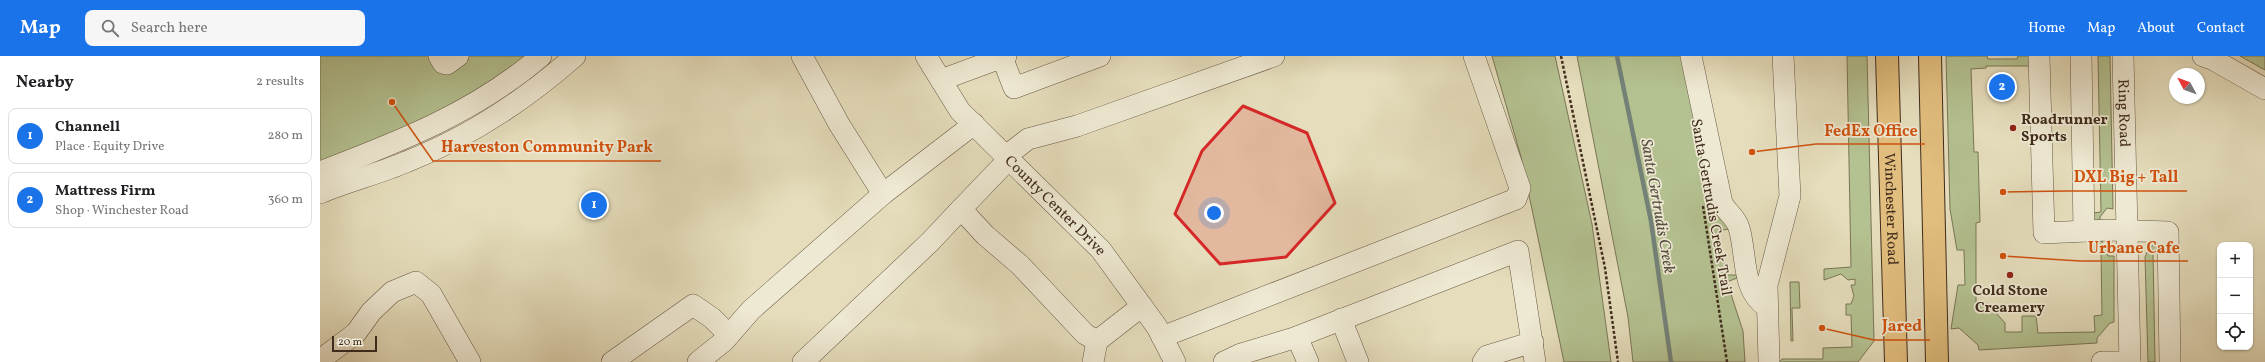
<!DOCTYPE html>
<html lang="en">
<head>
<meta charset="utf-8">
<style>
  :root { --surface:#fff; --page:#f6f6f6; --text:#202124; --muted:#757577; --line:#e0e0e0; --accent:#1a73e8 }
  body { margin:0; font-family:Vollkorn,serif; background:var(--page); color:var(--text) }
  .controls { position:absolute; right:12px; bottom:12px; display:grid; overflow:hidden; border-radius:8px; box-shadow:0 1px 3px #0004 }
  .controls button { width:36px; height:36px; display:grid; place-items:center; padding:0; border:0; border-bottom:1px solid var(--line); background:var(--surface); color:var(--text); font:20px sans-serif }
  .compass { position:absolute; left:1849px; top:12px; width:36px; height:36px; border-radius:50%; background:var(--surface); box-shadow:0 1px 3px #0004; rotate:311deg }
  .scale { position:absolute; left:12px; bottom:10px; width:45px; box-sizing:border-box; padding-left:4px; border:2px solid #3f2b1c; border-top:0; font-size:11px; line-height:14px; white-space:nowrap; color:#3f2b1c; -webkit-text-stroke:3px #eee9d3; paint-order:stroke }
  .you { position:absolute; left:894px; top:157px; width:14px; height:14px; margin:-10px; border:3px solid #fff; border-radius:50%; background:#1a73e8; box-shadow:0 0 0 6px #1a73e833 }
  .badge { display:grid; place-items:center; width:26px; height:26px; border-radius:50%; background:var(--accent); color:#fff; font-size:13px; font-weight:700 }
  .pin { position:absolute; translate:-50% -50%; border:2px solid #fff; box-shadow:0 1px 4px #0006 }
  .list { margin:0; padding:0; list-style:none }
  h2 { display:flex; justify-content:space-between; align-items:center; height:52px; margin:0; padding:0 16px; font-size:17px }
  h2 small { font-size:13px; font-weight:400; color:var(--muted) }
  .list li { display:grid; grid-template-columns:26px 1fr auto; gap:12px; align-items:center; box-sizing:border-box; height:56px; margin:0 8px 8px; padding:0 8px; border:1px solid var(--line); border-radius:8px }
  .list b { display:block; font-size:15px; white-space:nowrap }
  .list p { margin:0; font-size:13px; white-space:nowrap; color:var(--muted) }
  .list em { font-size:13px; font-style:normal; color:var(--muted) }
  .icon { flex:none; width:22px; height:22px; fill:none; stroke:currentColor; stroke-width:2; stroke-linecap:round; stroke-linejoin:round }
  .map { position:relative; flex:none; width:1945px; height:306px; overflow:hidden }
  header { display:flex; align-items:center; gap:24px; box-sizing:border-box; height:56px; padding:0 20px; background:var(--accent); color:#fff }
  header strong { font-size:19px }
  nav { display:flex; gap:22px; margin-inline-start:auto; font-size:14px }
  .search { width:280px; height:36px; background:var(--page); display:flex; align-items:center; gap:10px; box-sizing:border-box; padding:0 14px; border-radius:8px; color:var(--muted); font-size:15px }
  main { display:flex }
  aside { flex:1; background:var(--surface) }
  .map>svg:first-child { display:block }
  .green { fill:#b4c191; stroke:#7a7656 }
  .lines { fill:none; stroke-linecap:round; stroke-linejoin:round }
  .stream { stroke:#738177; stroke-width:4.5 }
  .minor-casing { stroke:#685844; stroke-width:22 }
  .major-casing { stroke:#3f2b1c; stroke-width:24 }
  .path { stroke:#3f2b1c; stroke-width:2.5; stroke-dasharray:3 2; stroke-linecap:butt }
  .minor { stroke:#eee9d3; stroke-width:21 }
  .major { stroke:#e2be7e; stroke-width:22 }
  .marked { fill:#d62828; fill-opacity:0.2; stroke:#d62828; stroke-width:3; stroke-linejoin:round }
  .poi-dot { fill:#8f2418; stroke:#eee9d3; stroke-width:1.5 }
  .labels { text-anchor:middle; stroke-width:3.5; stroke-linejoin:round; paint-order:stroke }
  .street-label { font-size:15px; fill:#3f2b1c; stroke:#eee9d3 }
  .poi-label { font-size:15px; font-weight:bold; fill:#3f2b1c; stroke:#eee9d3; text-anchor:start }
  .water-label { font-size:16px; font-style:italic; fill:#554f42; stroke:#eee9d3 }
  .leader { fill:none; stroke:#cf520e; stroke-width:1.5 }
  .callout-dot { fill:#cf520e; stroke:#eee9d3; stroke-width:1.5 }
  .callout-label { font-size:16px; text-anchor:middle; font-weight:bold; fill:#cf520e; stroke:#eee9d3; stroke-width:3.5; stroke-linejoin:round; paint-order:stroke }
</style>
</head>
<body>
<header>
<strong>Map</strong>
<div class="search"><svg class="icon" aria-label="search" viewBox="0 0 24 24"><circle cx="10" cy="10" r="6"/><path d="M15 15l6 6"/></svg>Search here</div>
<nav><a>Home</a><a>Map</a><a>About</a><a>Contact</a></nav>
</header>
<main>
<aside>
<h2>Nearby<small>2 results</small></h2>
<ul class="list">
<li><span class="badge">1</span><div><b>Channell</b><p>Place · Equity Drive</p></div><em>280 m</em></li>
<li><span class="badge">2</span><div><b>Mattress Firm</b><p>Shop · Winchester Road</p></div><em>360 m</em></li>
</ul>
</aside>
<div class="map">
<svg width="1945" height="306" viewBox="0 0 1945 306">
  <rect width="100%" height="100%" fill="#e5ddbc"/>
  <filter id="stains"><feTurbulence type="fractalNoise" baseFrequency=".005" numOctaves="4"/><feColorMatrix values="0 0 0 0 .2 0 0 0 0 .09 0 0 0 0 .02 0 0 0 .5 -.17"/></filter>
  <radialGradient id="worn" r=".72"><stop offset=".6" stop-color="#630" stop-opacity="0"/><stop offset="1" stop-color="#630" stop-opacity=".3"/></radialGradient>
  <g class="green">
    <polygon points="0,0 211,0 125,57 0,106"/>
    <polygon points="1172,0 1235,0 1272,168 1291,306 1244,306 1201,101"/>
    <polygon points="1257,0 1364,0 1409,173 1397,175 1407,219 1417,219 1417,222 1407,226 1423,275 1425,306 1313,306 1308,261"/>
    <polygon points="1527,0 1547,0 1554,285 1538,306 1459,306 1462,303 1503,303 1503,292 1532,291 1531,259 1526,259 1526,248 1531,248 1534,240 1531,229 1535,229 1535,223 1528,224 1521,218 1504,224 1504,213 1531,211"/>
    <polygon points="1626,0 1667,0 1668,3 1697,3 1698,0 1713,0 1715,10 1666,10 1666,12 1651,13 1654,96 1658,96 1660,166 1656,167 1656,248 1668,248 1685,267 1685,276 1702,276 1702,260 1716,260 1718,277 1775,276 1774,260 1782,259 1781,194 1773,194 1771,188 1775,185 1782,185 1788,200 1794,200 1794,266 1790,267 1777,282 1777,287 1659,294 1658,289 1639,272 1631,273 1638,229 1645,229 1644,194 1637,194 1630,153"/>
    <polygon points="1778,0 1790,0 1793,153 1787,152 1780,161 1780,165 1772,165 1772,157 1781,156"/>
    <polygon points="1920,0 1945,0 1945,14"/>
    <polygon points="1837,187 1841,188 1842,197 1833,197 1835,306 1828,306 1825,201 1829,192"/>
    <polygon points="1470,226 1479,226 1480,252 1472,252 1473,285 1471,285"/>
  </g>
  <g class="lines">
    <polyline class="stream" points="1297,0 1331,165 1351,306"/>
    <g class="minor-casing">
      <g id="minor">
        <polyline points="119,0 123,7 127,8 138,0"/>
        <polyline points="482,0 519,68 563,138 654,68"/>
        <path id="s1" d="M606 0 640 55 781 194 837 271 855 306"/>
        <path d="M1371 0 1402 147C1407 157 1416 161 1419 172 1427 198 1421 235 1447 251"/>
        <polyline points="1719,0 1724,177 1788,174 1848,176 1850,306"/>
        <polyline points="1761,0 1764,175"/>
        <path id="s2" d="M1803 0 1810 306"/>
        <polyline points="1883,0 1894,4 1945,33"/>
        <polyline points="682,1 694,32 780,0"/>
        <polyline points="621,24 686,0"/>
        <polyline points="686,100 708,83 757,70 954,0"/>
        <polyline points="689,103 641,153 665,179 700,209 765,278 777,285 822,250"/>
        <path d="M0 116C79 86 156 56 221 0"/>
        <path d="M0 137C28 125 58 118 86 106 147 82 205 44 255 0"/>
        <polyline points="1021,263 1038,306"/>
        <polyline points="842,281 1196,143 1200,132 1154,0"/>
        <polyline points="977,281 988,306"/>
        <polyline points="0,304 36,277 51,256 72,236 96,226 111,238 150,306"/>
        <polyline points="292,306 373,249 392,262 409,279"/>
        <polyline points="378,306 404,285 431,254 563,138"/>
        <polyline points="483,306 610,186 641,153"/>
        <polyline points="773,306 777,285"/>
        <polyline points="904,306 921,298 974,282 1198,195 1215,306"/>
        <polyline points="1163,306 1167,300 1213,286"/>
        <polyline points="1449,306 1447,229 1470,140 1463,0"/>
        <polyline points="1782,306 1810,306"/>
      </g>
    </g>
    <g class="major-casing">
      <g id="major">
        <path id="s3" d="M1567 0 1576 306"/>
        <polyline points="1610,0 1617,306"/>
      </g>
    </g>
    <g class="path">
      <polyline points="1241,0 1285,212 1298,306"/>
      <polyline points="1383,150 1407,306"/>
    </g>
    <use href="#minor" class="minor"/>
    <use href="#major" class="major"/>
  </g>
  <path class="marked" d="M923 50 987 77 1015 147 966 201 900 208 855 158 882 95Z"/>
  <g class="poi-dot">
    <circle cx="1693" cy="72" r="4"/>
    <circle cx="1690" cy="219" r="4"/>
  </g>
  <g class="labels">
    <g class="street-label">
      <text dy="5" stroke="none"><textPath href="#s2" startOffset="57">Ring Road</textPath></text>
      <text dy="5" stroke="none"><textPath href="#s1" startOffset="199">County Center Drive</textPath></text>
      <text transform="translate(1392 151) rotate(80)" y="5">Santa Gertrudis Creek Trail</text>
      <text dy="5" stroke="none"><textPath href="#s3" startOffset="153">Winchester Road</textPath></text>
    </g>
    <g class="poi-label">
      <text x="1701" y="68">Roadrunner<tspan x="1701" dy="17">Sports</tspan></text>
      <text x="1690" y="239" text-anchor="middle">Cold Stone<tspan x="1690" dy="17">Creamery</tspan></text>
    </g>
    <g class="water-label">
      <text transform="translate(1339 150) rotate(80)" y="6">Santa Gertrudis Creek</text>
    </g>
  </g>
  <path class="leader" d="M1432 96L1496 88H1605M72 46L113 105H341M1683 136L1746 135H1867M1683 200L1760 205H1868M1502 272L1554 284H1610"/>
  <g class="callout-dot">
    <circle cx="1432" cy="96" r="4"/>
    <circle cx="72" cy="46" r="4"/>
    <circle cx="1683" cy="136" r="4"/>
    <circle cx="1683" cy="200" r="4"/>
    <circle cx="1502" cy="272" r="4"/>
  </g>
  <g class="callout-label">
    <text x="1551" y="80">FedEx Office</text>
    <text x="227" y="96">Harveston Community Park</text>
    <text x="1806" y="126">DXL Big + Tall</text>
    <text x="1814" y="197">Urbane Cafe</text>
    <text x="1582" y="275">Jared</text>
  </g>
  <rect width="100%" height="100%" filter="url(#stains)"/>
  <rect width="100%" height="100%" fill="url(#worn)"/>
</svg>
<div class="controls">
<button>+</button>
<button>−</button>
<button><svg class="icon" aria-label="locate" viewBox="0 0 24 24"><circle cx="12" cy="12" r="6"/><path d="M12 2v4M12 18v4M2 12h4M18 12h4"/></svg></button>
</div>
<svg class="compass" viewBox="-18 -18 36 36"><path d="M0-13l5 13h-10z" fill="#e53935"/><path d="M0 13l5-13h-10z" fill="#757577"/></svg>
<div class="scale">20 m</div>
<div class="you"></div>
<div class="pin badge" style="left:274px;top:149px">1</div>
<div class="pin badge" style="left:1682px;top:31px">2</div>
</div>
</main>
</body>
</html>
